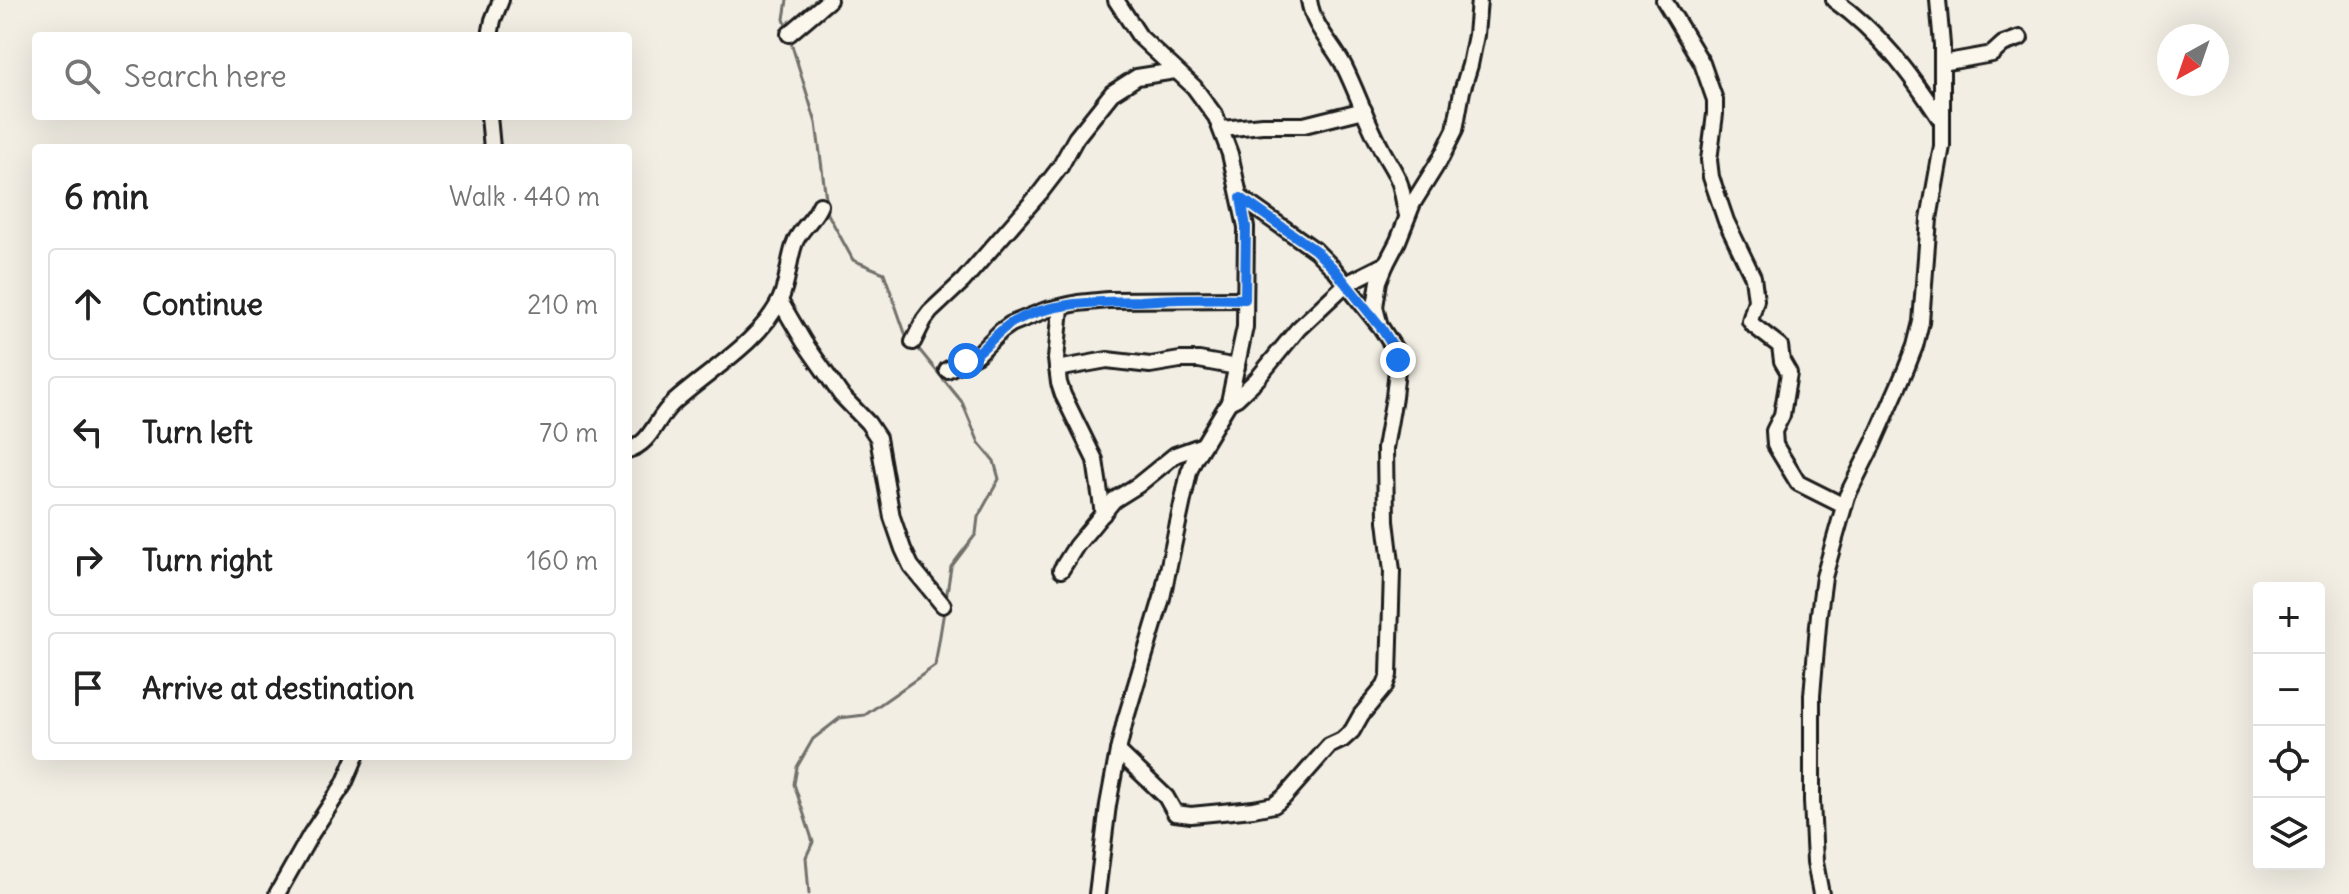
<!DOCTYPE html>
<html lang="en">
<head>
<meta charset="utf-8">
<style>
  :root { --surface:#fff; --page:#f2f2f2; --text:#222; --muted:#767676; --line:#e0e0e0 }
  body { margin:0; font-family:Delius,sans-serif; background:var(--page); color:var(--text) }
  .controls { position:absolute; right:24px; bottom:24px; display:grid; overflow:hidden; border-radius:8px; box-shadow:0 8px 32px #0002 }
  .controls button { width:72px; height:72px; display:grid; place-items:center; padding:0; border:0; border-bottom:2px solid var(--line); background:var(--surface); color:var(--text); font:40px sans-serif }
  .compass { position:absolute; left:2157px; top:24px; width:72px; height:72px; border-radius:50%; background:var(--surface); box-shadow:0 8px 32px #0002; rotate:220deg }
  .stop { position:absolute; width:24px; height:24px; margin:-18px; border:6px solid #1a73e8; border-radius:50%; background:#fff }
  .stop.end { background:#1a73e8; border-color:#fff; box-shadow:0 2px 8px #0008 }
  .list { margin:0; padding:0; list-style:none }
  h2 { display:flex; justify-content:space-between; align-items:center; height:104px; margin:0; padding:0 32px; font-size:34px }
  h2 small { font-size:26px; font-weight:400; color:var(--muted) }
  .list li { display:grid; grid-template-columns:52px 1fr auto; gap:24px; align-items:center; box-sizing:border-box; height:112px; margin:0 16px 16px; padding:0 16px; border:2px solid var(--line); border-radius:8px }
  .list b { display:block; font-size:30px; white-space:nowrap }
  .list em { font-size:26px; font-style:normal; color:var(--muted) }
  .icon { flex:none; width:44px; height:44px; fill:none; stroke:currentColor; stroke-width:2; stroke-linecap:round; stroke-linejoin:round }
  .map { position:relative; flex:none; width:2349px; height:894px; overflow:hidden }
  .search { position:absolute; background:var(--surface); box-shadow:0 8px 32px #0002; left:32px; top:32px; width:600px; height:88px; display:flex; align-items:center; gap:20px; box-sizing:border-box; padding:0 28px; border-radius:8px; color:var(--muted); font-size:30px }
  .panel { position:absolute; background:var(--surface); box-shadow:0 8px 32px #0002; left:32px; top:144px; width:600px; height:616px; border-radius:8px }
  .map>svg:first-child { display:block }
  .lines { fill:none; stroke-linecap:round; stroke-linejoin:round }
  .stream { stroke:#716f6b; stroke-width:3 }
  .minor-casing { stroke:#1c1c1c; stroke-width:20 }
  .minor { stroke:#fbf7ec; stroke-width:14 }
  .route { stroke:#1a73e8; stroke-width:10 }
</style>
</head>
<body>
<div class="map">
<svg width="2349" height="894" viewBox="0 0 2349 894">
  <rect width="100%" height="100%" fill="#f2eee4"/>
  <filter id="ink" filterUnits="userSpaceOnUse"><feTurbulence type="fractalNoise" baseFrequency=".0125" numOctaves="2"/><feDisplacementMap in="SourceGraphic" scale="16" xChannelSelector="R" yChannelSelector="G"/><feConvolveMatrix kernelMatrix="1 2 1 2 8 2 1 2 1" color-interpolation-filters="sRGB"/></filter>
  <g filter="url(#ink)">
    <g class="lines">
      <g class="stream">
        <polyline points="787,0 784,19 787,28"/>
        <polyline points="790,39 816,123 828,214 853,260 884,273 905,333 909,338"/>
        <polyline points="917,347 962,402 979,443 994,461 999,479 978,517 976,534 951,567 946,599"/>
        <polyline points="809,894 806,857 813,842 794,784 797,767 813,739 840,718 865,715 935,666 944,611"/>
      </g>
      <g class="minor-casing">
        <g id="minor">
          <path d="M1309 0C1313 27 1332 43 1344 66 1357 92 1366 120 1380 146 1386 159 1395 170 1400 184 1403 194 1404 205 1407 215"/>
          <polyline points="1664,0 1702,63 1715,100 1715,114 1709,160 1711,177 1726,221 1753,277 1756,300 1750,321 1754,326 1780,346 1782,361 1789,373 1782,415 1774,431 1775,445 1798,483 1844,506"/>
          <path d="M1834 0C1879 32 1910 73 1940 119"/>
          <polyline points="789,34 829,0"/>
          <polyline points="490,36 493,20 501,0"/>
          <polyline points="1942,63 1992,54 2003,44 2020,38"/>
          <polyline points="489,116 492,148"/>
          <polyline points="1222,129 1262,125 1304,125 1364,110"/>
          <polyline points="1241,198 1315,250 1334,269 1378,324"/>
          <polyline points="780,301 804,342 841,395 868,423 878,438 892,517 903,549 911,566 943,605"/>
          <polyline points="1061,308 1056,359 1059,383 1063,395 1095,460 1103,514"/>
          <polyline points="913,342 924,320 930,312 963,281 1040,193 1060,167 1076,138 1112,93 1137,77 1175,71"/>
          <polyline points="1057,369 1107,360 1150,365 1180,360 1199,360 1237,367"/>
          <polyline points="947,370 978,354 1001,331 1011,324 1046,310 1078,303 1108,300 1245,299"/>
          <polyline points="1229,402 1237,398 1257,379 1298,329 1346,284 1386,264 1398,241 1413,203 1441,158 1455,130 1462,91 1470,65 1476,35 1479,0"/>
          <path d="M628 450C652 443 655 419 673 403 707 372 760 342 780 300 789 281 788 258 796 240 803 226 814 220 820 205"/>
          <polyline points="1061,570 1076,546 1114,500 1138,485 1175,455 1203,445"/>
          <polyline points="1118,751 1166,797 1175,813 1191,815 1253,809 1274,805 1285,796 1329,746 1342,740 1352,731 1361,715 1385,686 1389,675 1392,571 1386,521 1385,448 1394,397 1398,360 1396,351 1380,326 1375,307 1379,281 1386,264"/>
          <polyline points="277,894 311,834 344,784 356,756"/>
          <polyline points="1097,894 1108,805 1118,751 1125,721 1162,598 1189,472 1194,460 1229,402 1245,327 1246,227 1230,154 1216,117 1194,87 1140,37 1116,0"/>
          <polyline points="1821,894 1815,862 1812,801 1812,695 1819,614 1824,577 1847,496 1873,444 1906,369 1915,346 1921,322 1929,219 1942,146 1942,45 1938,0"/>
        </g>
      </g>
      <use href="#minor" class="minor"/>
    </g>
  </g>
  <g class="lines" filter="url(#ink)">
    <path class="route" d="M966 361C986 350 995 332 1013 322 1052 301 1097 302 1140 301 1175 299 1210 298 1245 299L1246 227 1241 198 1315 250 1334 269 1380 326 1396 351 1398 360"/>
  </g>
</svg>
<div class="controls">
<button>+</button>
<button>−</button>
<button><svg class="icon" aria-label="locate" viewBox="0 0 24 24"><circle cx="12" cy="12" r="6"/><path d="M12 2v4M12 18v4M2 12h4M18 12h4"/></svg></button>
<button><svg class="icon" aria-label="layers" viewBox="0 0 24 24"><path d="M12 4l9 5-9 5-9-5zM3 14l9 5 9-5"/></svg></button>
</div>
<svg class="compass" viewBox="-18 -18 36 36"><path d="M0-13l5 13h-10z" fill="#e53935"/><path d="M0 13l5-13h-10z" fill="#767676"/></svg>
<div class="stop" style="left:966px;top:361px"></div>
<div class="stop end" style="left:1398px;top:360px"></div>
<div class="search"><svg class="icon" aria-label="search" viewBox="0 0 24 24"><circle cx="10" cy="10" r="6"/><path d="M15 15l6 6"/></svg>Search here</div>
<section class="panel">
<h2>6 min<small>Walk · 440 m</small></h2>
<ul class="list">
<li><svg class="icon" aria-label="ahead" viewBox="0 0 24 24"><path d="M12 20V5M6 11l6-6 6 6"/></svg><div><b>Continue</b></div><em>210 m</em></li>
<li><svg class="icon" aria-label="left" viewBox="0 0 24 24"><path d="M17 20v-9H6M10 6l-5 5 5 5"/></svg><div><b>Turn left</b></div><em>70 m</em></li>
<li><svg class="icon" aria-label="right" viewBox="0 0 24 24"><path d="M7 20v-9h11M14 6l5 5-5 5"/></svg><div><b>Turn right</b></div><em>160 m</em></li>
<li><svg class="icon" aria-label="arrive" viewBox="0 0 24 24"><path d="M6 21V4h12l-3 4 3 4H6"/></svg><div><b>Arrive at destination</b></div></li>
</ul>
</section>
</div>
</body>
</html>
